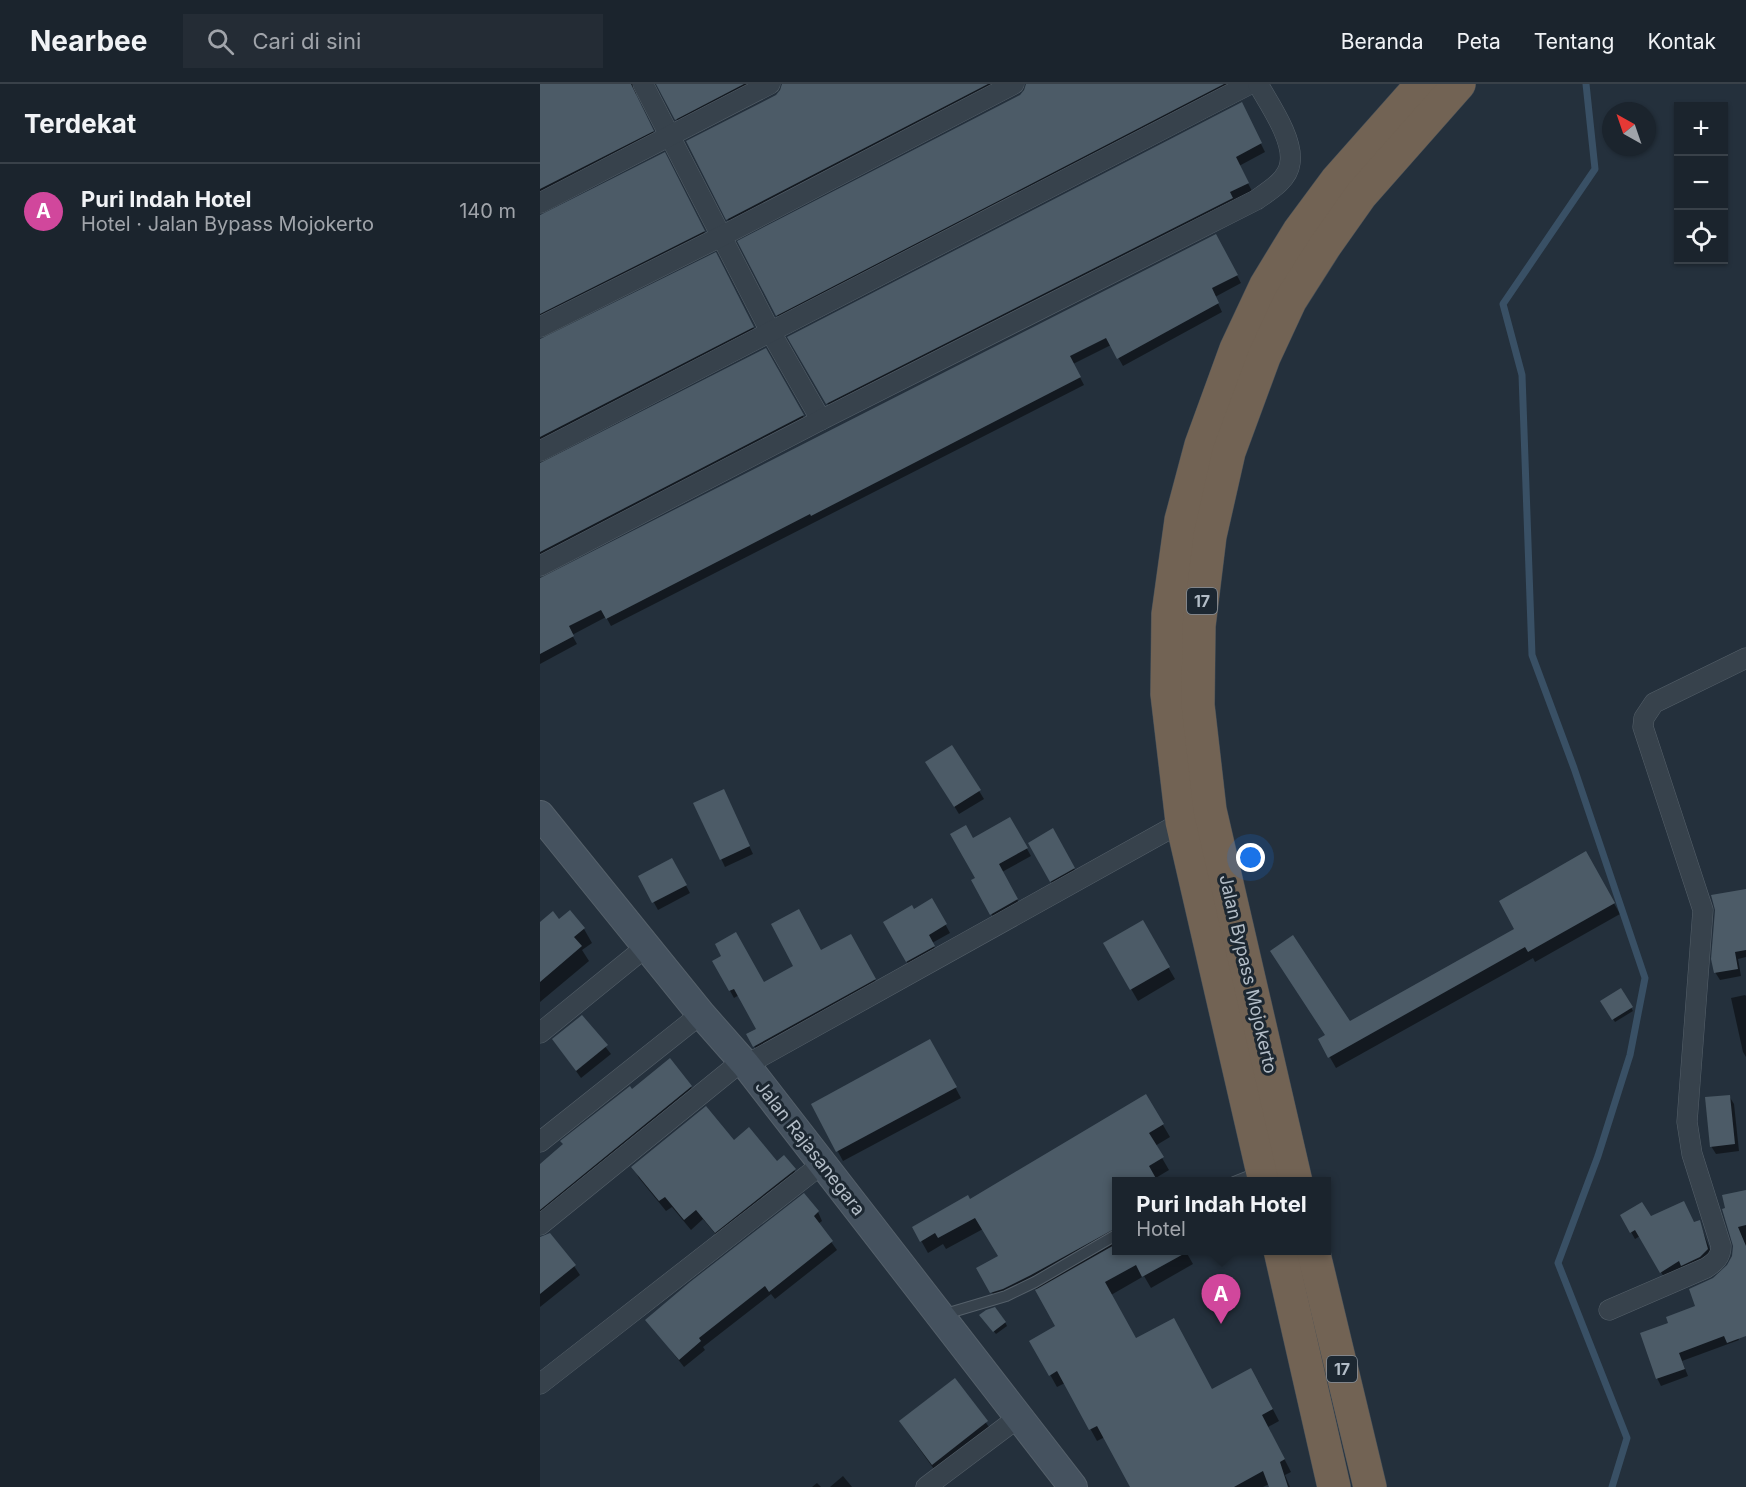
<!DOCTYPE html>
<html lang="id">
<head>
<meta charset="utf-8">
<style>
  :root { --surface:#1b242d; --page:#242c35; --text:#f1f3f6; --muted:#a0a4aa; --line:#394149; --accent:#8abff5 }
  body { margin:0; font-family:Inter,sans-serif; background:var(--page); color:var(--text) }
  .controls { position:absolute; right:18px; top:18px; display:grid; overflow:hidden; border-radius:0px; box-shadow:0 2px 4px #0004 }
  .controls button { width:54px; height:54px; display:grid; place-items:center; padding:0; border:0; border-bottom:2px solid var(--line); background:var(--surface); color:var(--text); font:30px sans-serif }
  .compass { position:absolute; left:1062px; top:18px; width:54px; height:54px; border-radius:50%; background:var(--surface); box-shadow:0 2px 4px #0004; rotate:320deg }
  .you { position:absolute; left:711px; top:774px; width:21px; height:21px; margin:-15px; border:4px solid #fff; border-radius:50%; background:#1a73e8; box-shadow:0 0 0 9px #1a73e833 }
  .badge { display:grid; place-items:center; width:39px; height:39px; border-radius:50%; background:var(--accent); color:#fff; font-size:20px; font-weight:700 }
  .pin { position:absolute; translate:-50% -50px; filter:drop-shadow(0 2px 3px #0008) }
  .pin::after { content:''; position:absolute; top:32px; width:21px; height:18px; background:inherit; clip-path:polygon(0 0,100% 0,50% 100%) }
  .popup { position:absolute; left:572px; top:1093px; width:219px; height:78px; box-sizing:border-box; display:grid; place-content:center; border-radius:0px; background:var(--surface); filter:drop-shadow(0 2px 4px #0005); font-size:20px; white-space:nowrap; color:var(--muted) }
  .popup b { font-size:22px; color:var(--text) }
  .popup::after { content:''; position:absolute; left:50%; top:100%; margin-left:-12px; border:12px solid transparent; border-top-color:var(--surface) }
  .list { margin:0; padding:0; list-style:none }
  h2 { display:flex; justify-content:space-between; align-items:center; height:78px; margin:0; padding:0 24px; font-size:26px }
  h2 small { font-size:20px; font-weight:400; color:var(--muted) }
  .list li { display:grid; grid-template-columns:39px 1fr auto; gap:18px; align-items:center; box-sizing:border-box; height:96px; padding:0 24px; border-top:2px solid var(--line) }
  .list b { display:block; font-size:22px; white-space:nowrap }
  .list p { margin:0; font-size:20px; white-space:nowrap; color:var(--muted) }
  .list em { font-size:20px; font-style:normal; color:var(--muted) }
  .icon { flex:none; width:33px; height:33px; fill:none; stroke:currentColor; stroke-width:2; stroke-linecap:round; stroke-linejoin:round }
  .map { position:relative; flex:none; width:1206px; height:1403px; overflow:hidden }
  header { display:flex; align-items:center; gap:36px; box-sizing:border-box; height:84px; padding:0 30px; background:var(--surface); border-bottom:2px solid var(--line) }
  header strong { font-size:28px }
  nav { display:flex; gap:33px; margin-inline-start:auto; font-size:21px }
  .search { width:420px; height:54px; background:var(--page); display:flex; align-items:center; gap:15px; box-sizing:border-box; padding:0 21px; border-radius:0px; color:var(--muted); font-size:22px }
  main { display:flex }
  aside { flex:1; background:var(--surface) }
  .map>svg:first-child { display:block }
  .shadow { fill:#0007 }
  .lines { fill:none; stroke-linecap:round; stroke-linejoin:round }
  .stream { stroke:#395065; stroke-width:7 }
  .building { fill:#4c5b67 }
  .lane-casing { stroke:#55606a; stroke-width:12 }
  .street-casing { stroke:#55606a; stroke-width:21 }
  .secondary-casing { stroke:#55606a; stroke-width:30 }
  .highway-casing { stroke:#424d57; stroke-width:34 }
  .lane { stroke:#37424c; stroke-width:10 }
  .street { stroke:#37424c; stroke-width:20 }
  .secondary { stroke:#45525f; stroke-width:28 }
  .highway { stroke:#726354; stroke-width:33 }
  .labels { text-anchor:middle; stroke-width:6; stroke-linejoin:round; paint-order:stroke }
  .shield { fill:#1c2731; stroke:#86909a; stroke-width:1.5 }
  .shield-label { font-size:16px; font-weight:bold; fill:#b3bdc7 }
  .street-label { font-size:18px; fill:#b3bdc7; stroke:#1c2731 }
</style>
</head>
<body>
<header>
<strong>Nearbee</strong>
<div class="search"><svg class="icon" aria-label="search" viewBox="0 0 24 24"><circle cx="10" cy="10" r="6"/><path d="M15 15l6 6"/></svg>Cari di sini</div>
<nav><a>Beranda</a><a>Peta</a><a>Tentang</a><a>Kontak</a></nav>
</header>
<main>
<aside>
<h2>Terdekat<small></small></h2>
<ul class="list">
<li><span class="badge" style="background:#d1479c">A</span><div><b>Puri Indah Hotel</b><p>Hotel · Jalan Bypass Mojokerto</p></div><em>140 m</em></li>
</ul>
</aside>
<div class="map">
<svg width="1206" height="1403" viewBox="0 0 1206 1403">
  <rect width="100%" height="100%" fill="#24303c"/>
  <g class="shadow">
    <polygon points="99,0 96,2 96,14 117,55 0,115 0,1"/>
    <polygon points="117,0 223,0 141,43"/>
    <polygon points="243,0 467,0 192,143 148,58 237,12"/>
    <polygon points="487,0 697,0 241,239 237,231 481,12"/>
    <polygon points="705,28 725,68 699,82 712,107 292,327 249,253"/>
    <polygon points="128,78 168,155 0,239 0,131"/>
    <polygon points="680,159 701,199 675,213 682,228 583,282 571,261 533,280 544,301 71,542 66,533 32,551 37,560 0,580 0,494"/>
    <polygon points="180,178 217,251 0,363 0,255"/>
    <polygon points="225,266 267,339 0,478 0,379"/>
    <polygon points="412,663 444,715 419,730 387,678"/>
    <polygon points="187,715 213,770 185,783 155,720"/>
    <polygon points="470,735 491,772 462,788 482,824 456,838 433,797 437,794 432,756"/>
    <polygon points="513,746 538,792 515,805 490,759"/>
    <polygon points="1046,770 1080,830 995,878 993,874 796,984 780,956 977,845"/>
    <polygon points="136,783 150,809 118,826 100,793"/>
    <polygon points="1206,806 1206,873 1198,875 1201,892 1180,896 1175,888 1176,826"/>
    <polygon points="392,816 410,849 392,859 398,870 371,885 345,838 374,827"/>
    <polygon points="30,828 44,845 52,859 42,866 49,877 0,918 0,840 19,838"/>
    <polygon points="602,838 635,895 598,917 565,860"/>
    <polygon points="310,852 339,903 219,970 208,951 218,945 199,911 194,914 174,878 224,900"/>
    <polygon points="1081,906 1093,927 1075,938 1062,917"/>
    <polygon points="1205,911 1206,912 1206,973 1203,968 1191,914"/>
    <polygon points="42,933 71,970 41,994 14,956"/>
    <polygon points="390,957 421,1014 303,1077 273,1021"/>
    <polygon points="151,1003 157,1012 0,1141 0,1081 92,1007"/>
    <polygon points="606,1012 630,1053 615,1062 629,1086 614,1095 576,1098 576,1166 645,1166 653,1180 611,1204 604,1192 571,1211 596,1256 672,1306 718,1297 739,1337 728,1343 751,1388 745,1391 750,1403 730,1403 729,1400 723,1403 592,1403 565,1353 557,1357 525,1299 517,1303 491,1257 517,1243 496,1204 459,1220 438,1185 460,1172 443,1145 406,1165 403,1160 388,1169 374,1144 429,1117"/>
    <polygon points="1189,1012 1194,1020 1199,1067 1176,1070 1171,1062"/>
    <polygon points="194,1059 254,1086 260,1097 182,1158 163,1135 151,1146 132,1123 126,1127 99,1094 93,1083"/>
    <polygon points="1206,1107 1206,1238 1194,1243 1199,1256 1142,1277 1148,1292 1121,1302 1117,1294 1130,1240 1157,1223 1188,1182 1193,1172 1194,1159"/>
    <polygon points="278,1128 282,1137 278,1140 297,1166 235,1215 231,1210 163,1263 165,1266 144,1283 107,1236"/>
    <polygon points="1082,1132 1154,1140 1159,1137 1172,1171 1125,1195 1100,1152 1095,1155"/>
    <polygon points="0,1154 34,1182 40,1191 0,1223"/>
    <polygon points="443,1234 465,1238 467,1242 456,1250"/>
    <polygon points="415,1296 454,1350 399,1392 360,1338"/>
    <polygon points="303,1392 312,1403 290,1403"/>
    <polygon points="277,1399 281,1403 272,1403"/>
  </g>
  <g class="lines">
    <polyline class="stream" points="1046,0 1055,85 963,220 982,291 992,571 1034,684 1105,894 1090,971 1058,1072 1018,1179 1087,1354 1072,1403"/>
  </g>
  <g class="building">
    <polygon points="0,0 91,0 114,47 0,105"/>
    <polygon points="116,0 204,0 135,36"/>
    <polygon points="242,0 448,0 186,136 146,57 236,11 240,6"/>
    <polygon points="486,0 684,0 236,232 197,157 480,11 484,6"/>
    <polygon points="702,18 722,59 696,73 709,99 690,108 693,114 286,320 247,253"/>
    <polygon points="125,68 165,147 0,230 0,131"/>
    <polygon points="676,150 698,191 672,204 679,219 577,275 566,254 530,272 541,293 271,432 270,430 66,535 61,526 29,542 34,552 0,570 0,494"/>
    <polygon points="176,168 214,243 0,353 0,255"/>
    <polygon points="226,264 264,331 0,468 0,379"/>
    <polygon points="412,661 441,706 414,723 385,678"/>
    <polygon points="184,705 210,762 180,776 153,719"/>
    <polygon points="470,733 488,764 459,780 478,815 450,831 431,796 435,794 410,750 426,741 433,754"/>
    <polygon points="513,744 535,784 510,798 488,759"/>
    <polygon points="1046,767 1075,819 988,868 985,863 788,974 778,955 785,951 730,867 753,851 810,937 974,845 959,817"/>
    <polygon points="132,774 147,801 112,819 98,792"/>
    <polygon points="1206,805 1206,866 1195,868 1198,885 1174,889 1171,875 1175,826 1171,811"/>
    <polygon points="392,814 407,840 389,851 395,862 366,878 343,838 372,821 374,825"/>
    <polygon points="259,825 281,866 311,850 336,895 213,963 206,950 216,945 194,905 189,907 172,877 181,872 175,860 196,848 224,898 253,882 231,840"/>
    <polygon points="30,826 45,844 34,853 42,862 0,898 0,838 13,827 19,835"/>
    <polygon points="603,836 630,883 590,906 563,859"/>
    <polygon points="1081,904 1093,923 1072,936 1060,917"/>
    <polygon points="42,931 68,961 36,987 12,955"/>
    <polygon points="390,955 417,1003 296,1068 271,1020"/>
    <polygon points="130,974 152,1002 0,1126 0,1080 23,1060 20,1057 90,1002 92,1005"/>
    <polygon points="606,1010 624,1040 609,1049 624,1073 609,1082 618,1098 576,1098 576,1144 491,1191 463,1205 450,1209 436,1184 458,1172 435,1134 398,1154 395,1149 380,1158 372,1143 428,1111 430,1115"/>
    <polygon points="1190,1011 1195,1060 1170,1063 1165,1013"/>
    <polygon points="166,1022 194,1056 209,1043 237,1077 244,1071 256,1085 175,1149 156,1126 144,1136 125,1113 119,1117 91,1083"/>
    <polygon points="1206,1106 1206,1141 1198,1143 1206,1162 1206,1252 1187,1259 1184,1252 1139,1269 1145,1285 1116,1295 1100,1249 1128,1239 1126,1233 1155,1222 1149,1205 1173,1194 1187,1181 1192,1172 1193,1162 1182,1125 1185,1124 1182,1111"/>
    <polygon points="264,1109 279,1127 274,1132 293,1157 229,1208 225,1202 159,1254 161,1257 139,1276 105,1236 150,1198"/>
    <polygon points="1144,1117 1154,1138 1160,1136 1168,1165 1160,1173 1141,1182 1139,1177 1120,1189 1095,1146 1090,1149 1080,1131 1102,1118 1111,1132"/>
    <polygon points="10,1149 36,1181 0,1210 0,1153"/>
    <polygon points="576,1160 576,1167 649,1167 602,1193 596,1181 565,1198 596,1254 634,1234 672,1305 711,1284 733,1325 722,1331 745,1375 740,1378 748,1403 729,1403 723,1387 694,1403 590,1403 557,1342 549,1346 517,1287 509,1292 489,1257 515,1242 495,1206"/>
    <polygon points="455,1223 466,1238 453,1248 439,1231 446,1226"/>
    <polygon points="415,1294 448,1337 392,1381 359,1337"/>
  </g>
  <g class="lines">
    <g class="lane-casing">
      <g id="lane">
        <polyline points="694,1098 719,1088"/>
        <polyline points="402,1231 466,1212 495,1198 576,1151"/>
      </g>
    </g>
    <g class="street-casing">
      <g id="street">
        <polyline points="103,0 230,247 281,336"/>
        <polyline points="0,119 230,0"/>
        <polyline points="0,243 182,152 474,0"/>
        <polyline points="0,367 710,0"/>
        <path d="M0 482 281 336 716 116C729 107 748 96 750 79 754 55 729 20 718 0"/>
        <polyline points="0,949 107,862"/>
        <polyline points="206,981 642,738"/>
        <polyline points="0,1058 161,930"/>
        <polyline points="0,1141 202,977"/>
        <path d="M1069 1226 1166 1184C1175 1178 1181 1173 1181 1162L1152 1070 1147 1038 1163 826 1103 643 1104 634 1114 619 1206 574"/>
        <polyline points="0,1300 282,1080"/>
        <polyline points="386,1403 479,1333"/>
      </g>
    </g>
    <g class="secondary-casing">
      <polyline id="secondary" points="0,731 161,930 206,981 533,1403"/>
    </g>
    <g class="highway-casing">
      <g id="highway">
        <polyline points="725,1098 642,738 627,610 628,530 641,436 661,361 696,265 726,201 759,147 796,97 882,0"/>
        <polyline points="756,1098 670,726 658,621 659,542 670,452 689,368 724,273 750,217 785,162 821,111 919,0"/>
        <polyline points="740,1166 794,1403"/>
        <polyline points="773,1166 830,1403"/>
      </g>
    </g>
    <use href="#lane" class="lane"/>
    <use href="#street" class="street"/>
    <use href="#secondary" class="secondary"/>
    <use href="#highway" class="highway"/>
  </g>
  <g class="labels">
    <g class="shield">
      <rect x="647" y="504" width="30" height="26" rx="4.5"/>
      <rect x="787" y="1272" width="30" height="26" rx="4.5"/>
    </g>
    <g class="shield-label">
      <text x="662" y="523">17</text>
      <text x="802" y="1291">17</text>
    </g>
    <g class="street-label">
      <text transform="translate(708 890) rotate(77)" y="6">Jalan Bypass Mojokerto</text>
      <text transform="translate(270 1064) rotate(52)" y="6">Jalan Rajasanegara</text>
    </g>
  </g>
</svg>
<div class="controls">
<button>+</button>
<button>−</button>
<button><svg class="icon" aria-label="locate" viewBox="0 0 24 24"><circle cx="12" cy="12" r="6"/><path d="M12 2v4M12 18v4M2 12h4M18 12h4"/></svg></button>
</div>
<svg class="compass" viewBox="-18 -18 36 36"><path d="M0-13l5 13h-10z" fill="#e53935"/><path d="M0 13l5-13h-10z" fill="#a0a4aa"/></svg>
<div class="you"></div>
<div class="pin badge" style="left:681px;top:1240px;background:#d1479c">A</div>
<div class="popup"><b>Puri Indah Hotel</b>Hotel</div>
</div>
</main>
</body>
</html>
